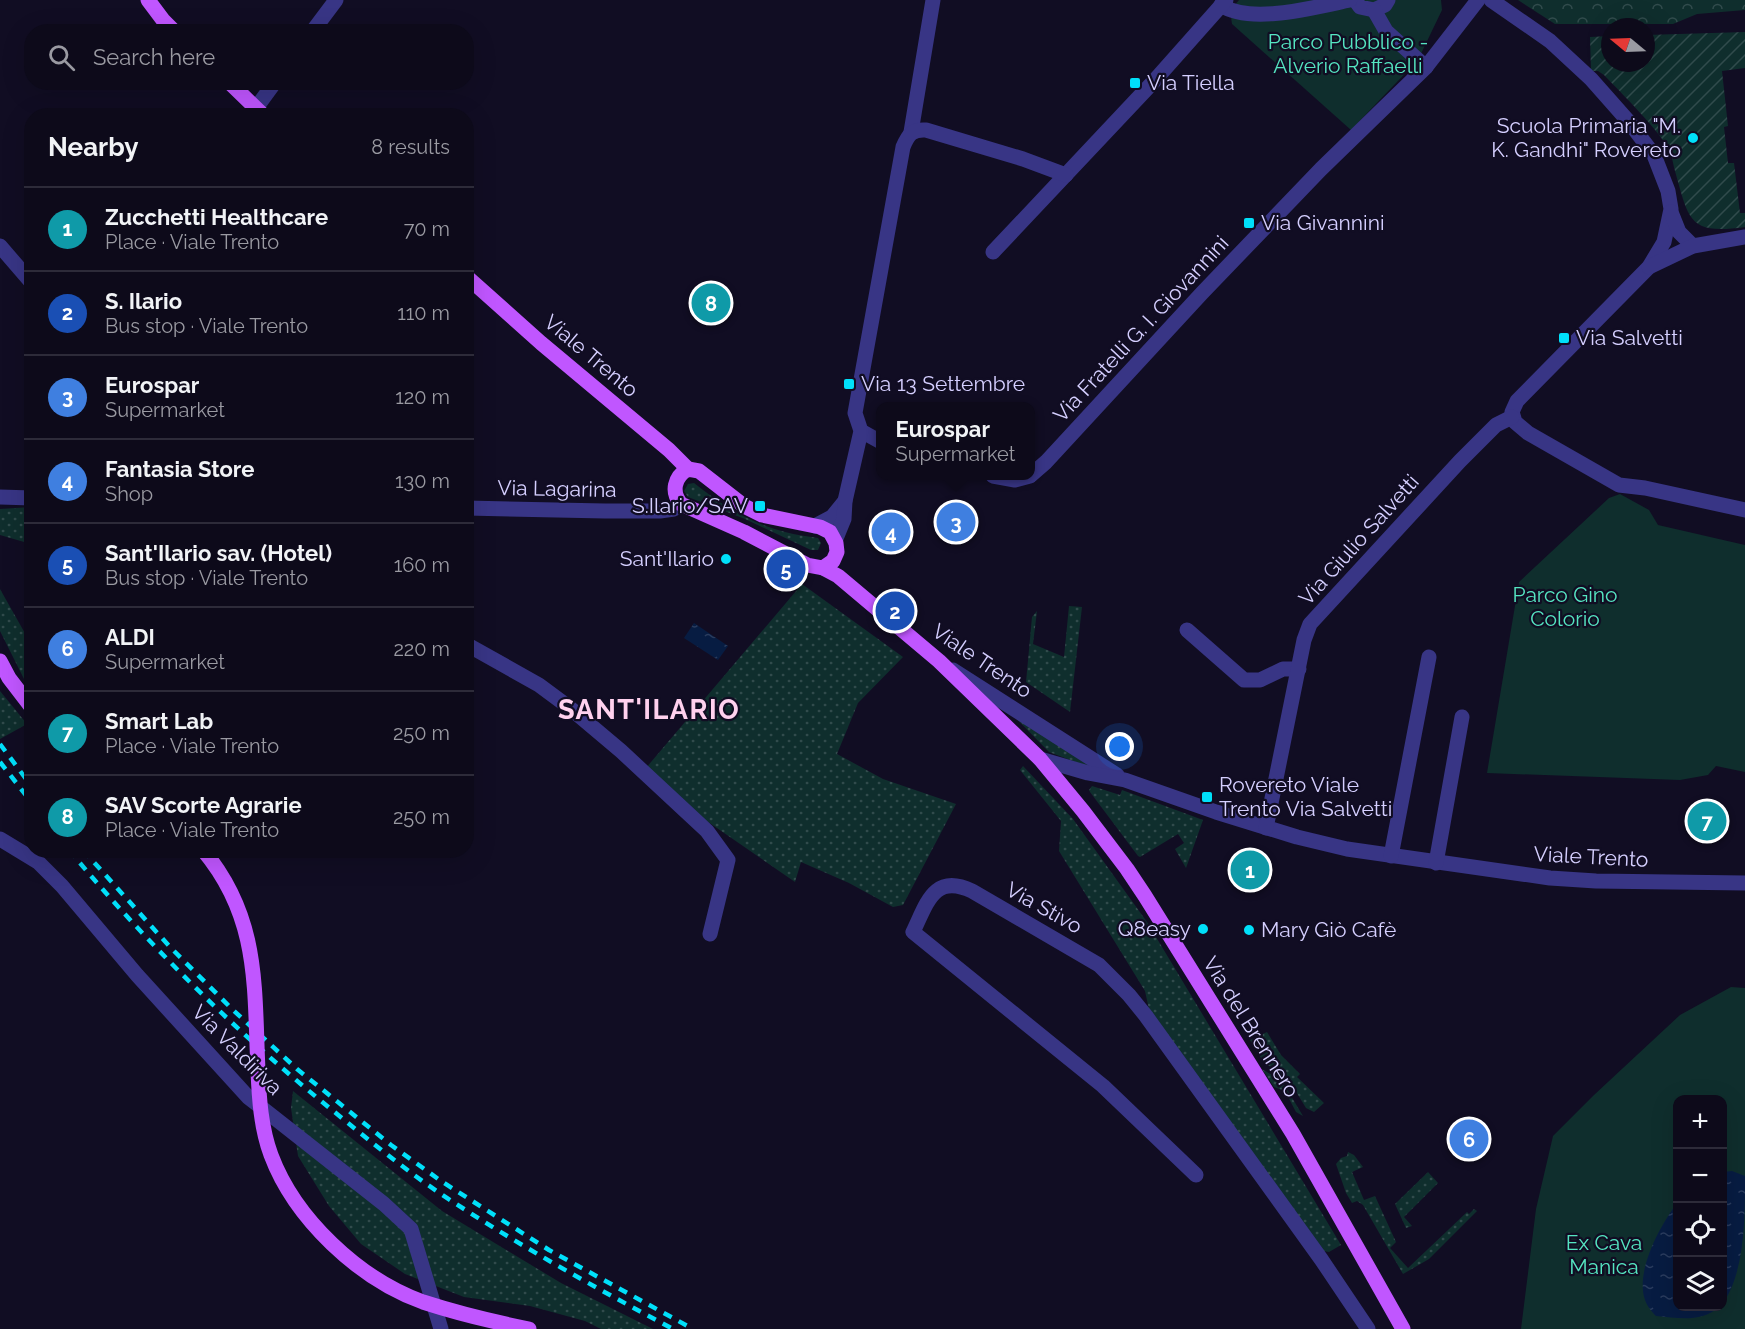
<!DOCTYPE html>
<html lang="en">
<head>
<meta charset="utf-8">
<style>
  :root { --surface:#0d0a1a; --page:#1b1827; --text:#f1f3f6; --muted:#9a9aa2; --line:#2d2b39; --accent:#00e0fa }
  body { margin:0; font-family:Raleway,sans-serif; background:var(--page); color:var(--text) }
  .controls { position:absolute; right:18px; bottom:18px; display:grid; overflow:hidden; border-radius:12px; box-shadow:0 6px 24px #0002 }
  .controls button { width:54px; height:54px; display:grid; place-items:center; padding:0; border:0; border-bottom:2px solid var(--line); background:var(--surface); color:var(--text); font:30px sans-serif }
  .compass { position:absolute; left:1601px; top:18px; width:54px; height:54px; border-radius:50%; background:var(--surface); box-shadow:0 6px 24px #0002; rotate:289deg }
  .you { position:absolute; left:1120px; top:747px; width:21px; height:21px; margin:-15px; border:4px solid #fff; border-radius:50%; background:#1a73e8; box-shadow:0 0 0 9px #1a73e833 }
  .badge { display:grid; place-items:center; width:39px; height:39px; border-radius:50%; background:var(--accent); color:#fff; font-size:20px; font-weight:700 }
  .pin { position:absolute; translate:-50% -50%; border:3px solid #fff; box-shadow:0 2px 6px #0006 }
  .popup { position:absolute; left:876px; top:402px; width:159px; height:78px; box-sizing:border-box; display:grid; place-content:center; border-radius:12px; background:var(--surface); filter:drop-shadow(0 2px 4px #0005); font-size:20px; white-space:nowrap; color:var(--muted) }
  .popup b { font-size:22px; color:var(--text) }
  .popup::after { content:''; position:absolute; left:50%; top:100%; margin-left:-12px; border:12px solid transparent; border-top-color:var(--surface) }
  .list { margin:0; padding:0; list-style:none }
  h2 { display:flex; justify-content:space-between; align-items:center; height:78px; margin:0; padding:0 24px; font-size:26px }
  h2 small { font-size:20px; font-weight:400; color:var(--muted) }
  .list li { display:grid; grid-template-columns:39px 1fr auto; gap:18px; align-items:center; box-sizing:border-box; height:84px; padding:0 24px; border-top:2px solid var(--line) }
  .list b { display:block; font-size:22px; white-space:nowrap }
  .list p { margin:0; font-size:20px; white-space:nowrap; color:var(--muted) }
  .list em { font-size:20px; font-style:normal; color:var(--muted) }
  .icon { flex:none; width:33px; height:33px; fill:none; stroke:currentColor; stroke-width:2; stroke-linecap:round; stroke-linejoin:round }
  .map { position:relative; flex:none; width:1745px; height:1329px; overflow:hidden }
  .search { position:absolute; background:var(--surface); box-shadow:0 6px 24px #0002; left:24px; top:24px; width:450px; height:66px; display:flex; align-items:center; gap:15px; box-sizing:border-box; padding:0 21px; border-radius:24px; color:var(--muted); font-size:22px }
  .panel { position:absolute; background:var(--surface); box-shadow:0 6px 24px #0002; left:24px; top:108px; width:450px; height:750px; border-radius:24px }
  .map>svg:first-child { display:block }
  .grass { fill:url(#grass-dots) }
  .forest { fill:url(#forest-crowns) }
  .park { fill:#0f2e2d; fill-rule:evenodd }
  .garden { fill:url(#garden-furrows) }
  .water { fill:url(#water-ripples) }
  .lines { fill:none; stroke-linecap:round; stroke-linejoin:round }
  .minor { stroke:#383585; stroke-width:15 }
  .major { stroke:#c056ff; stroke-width:15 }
  .rail { stroke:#00e0fa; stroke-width:4.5; stroke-dasharray:9 8; stroke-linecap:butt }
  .major-bridge { stroke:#c056ff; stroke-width:15 }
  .poi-dot { fill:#00e0fa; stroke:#110d23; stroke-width:2 }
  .labels { text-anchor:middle; stroke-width:4.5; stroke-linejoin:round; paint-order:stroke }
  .park-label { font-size:21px; fill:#55e5c1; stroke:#110d23 }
  .poi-label { font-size:21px; fill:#d5cfff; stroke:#110d23; text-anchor:start }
  .street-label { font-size:21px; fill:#d5cfff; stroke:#110d23 }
  .district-label { font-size:27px; font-weight:bold; letter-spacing:1.5px; fill:#ffd1ee; stroke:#110d23 }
</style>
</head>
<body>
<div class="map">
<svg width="1745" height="1329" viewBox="0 0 1745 1329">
  <defs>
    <pattern id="grass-dots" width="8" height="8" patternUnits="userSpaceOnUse" patternTransform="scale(1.5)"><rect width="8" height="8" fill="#0f2e2d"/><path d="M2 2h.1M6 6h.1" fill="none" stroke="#314b4c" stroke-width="1.8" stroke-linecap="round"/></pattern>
    <pattern id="forest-crowns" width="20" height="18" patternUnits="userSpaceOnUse" patternTransform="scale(1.5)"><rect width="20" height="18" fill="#0f2e2d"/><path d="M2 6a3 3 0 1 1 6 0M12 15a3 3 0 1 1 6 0" fill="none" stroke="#314b4c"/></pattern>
    <pattern id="garden-furrows" width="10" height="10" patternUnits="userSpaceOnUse" patternTransform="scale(1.5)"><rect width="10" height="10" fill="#0f2e2d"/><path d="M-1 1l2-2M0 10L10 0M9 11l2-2" fill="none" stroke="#314b4c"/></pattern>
    <pattern id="water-ripples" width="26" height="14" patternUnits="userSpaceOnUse" patternTransform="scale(1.5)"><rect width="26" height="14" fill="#071c42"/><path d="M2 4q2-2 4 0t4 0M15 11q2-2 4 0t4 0" fill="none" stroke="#2a3c5e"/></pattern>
  </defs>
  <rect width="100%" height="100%" fill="#110d23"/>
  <g class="grass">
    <path d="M694 483C723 506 748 522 785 532 796 535 807 536 818 538L821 543 818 550H811L745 519 688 497 684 491 688 484Z"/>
    <polygon points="31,507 31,544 0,535 0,509"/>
    <polygon points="802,584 903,657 858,703 837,754 883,779 956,804 903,905 893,907 849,883 801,862 795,882 640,775"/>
    <polygon points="0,589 31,644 31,687 24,679 0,631"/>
    <polygon points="1069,606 1082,607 1070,712 1026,682 1032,617 1037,611 1033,644 1064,657"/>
    <polygon points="0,691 27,724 0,739"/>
    <polygon points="1011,713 1094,769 1049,752"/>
    <polygon points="1023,766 1073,819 1147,922 1341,1245 1329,1252 1323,1251 1150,1014 1145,991 1059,851 1061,821 1020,770"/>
    <polygon points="1092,786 1120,795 1122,790 1203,820 1186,868 1175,849 1184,843 1178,834 1140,857 1138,856 1090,792 1089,790"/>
    <polygon points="1267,1032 1281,1055 1300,1074 1297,1077 1324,1103 1314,1112 1306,1108 1287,1077 1264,1063 1250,1040"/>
    <polygon points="1262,1069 1282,1081 1303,1116 1296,1112 1285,1091 1274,1087"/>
    <polygon points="293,1091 442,1211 561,1283 653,1329 601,1329 585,1321 530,1306 464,1297 405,1274 361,1244 329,1206 298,1156 291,1108"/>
    <polygon points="1348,1152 1354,1155 1363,1167 1352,1172 1364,1200 1375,1196 1396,1242 1390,1248 1408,1268 1467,1212 1469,1214 1474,1209 1477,1211 1429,1259 1403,1274 1363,1205 1357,1201 1352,1203 1346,1193 1336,1164 1341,1158 1347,1156"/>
    <polygon points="1428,1172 1438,1183 1404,1217 1412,1226 1406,1228 1395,1204"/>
  </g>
  <polygon class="forest" points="1518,0 1745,0 1745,10 1697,14 1673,24 1555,24"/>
  <g class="park">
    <polygon points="1239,0 1441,0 1442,10 1418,60 1351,130 1232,24 1230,11"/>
    <polygon points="1620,494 1649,510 1658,525 1745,545 1745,772 1716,766 1708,775 1680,780 1487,773 1519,582 1609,498"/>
    <path d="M1731 987 1745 988V1329H1521L1536 1209 1553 1136 1594 1095 1680 1015ZM1678 1100H1722V1306H1678Z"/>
  </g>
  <path class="garden" d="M1745 32V68L1722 71 1728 126 1724 127 1728 163H1734L1740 213H1745V227C1688 235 1689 220 1675 171 1673 164 1672 155 1669 149 1654 125 1624 96 1604 75L1598 71H1591L1590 37 1610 36V63H1646V35Z"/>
  <g class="water">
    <polygon points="694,623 728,646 718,660 684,638"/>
    <path d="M1732 1171 1745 1176C1745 1217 1745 1272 1723 1303V1172Z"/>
    <path d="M1677 1203 1678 1306 1719 1307C1701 1323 1678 1318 1656 1316 1652 1312 1647 1306 1645 1300 1635 1271 1660 1226 1677 1203Z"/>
  </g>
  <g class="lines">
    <g class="minor">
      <polyline points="1355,0 1360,7 1374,10 1385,5 1388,0"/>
      <polyline points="1491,0 1550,41 1591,79 1629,122 1654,155 1668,191 1671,209 1664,242 1649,267 1517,401 1512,412 1515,422 1528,433 1619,485 1645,488 1745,510"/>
      <path d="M1221 5C1250 25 1316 7 1350 0"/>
      <polyline points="1374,10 1386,31 1426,67"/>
      <polyline points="312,32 336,0"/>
      <polyline points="256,108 275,82"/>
      <polyline points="911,132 933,0"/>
      <polyline points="1671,212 1679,232 1693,246"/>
      <polyline points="0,246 32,283"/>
      <polyline points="993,252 1155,80 1226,0"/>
      <polyline points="1649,267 1693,246 1745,237"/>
      <polyline points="861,431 881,442"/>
      <polyline points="1031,475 1046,462 1202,293 1321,169 1426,67 1478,0"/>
      <polyline points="993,476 1015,480 1030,476"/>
      <polyline points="0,497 32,498"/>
      <polyline points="466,508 605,511 660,511 674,509 681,504"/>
      <polyline points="815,526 832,517 845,501"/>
      <path d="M835 541 844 519 845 501 861 431 855 413 903 147C908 135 912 129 926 130L1023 159 1066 175"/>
      <polyline points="1187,630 1244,680 1260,680 1283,669 1299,669"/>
      <polyline points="466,644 539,685 570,708 621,751 707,831 728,860 710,934"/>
      <polyline points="953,670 1117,775"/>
      <polyline points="1040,759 1088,773 1125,780 1216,812 1297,837 1347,849 1550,878 1596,881 1745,883"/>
      <polyline points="1266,828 1304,640 1310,624 1460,461 1496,425 1512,417"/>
      <polyline points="0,839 38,862 62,886 137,975 248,1097 384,1204 411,1229 441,1329"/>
      <polyline points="1391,856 1429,657"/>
      <polyline points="1436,863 1462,717"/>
      <path d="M1196 1175 1103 1086 913 932C927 903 934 873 972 891L1099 965 1129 995 1146 1016 1321 1259 1368 1329"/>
    </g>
    <g class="major">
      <polyline points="148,0 163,20 175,32"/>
      <polyline points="229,82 264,116"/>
      <polyline points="466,276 541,343 669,450 688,469"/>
      <path d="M688 469 699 471 744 506 762 515 820 527 830 532 836 543 837 552 833 561 823 568 807 565 744 532 681 504C671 492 674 477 688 469Z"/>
      <polyline points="823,568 838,576 939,661 1040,759 1083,811 1127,869 1145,896 1293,1134 1403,1329"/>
      <polyline points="0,661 9,678 32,708"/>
    </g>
    <g class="rail">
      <polyline points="0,744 32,787"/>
      <polyline points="0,762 32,803"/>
      <path d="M69 850C150 947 239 1035 337 1114 370 1141 403 1168 438 1192 513 1242 592 1286 673 1329"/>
      <polyline points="83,850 170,947 232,1009 297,1069 391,1145 441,1181 549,1250 693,1329"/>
    </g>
    <path class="major-bridge" d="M203 850C260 918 254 987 258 1070 259 1098 261 1128 271 1155 295 1219 359 1279 423 1302 457 1313 494 1322 529 1329"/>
  </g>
  <g class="poi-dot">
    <rect x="1129" y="77" width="12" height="12" rx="3"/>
    <circle cx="1693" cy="138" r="6"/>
    <rect x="1243" y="217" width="12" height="12" rx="3"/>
    <rect x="1558" y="332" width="12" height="12" rx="3"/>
    <rect x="843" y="378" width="12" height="12" rx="3"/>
    <rect x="754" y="500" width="12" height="12" rx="3"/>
    <circle cx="726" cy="559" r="6"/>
    <rect x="1201" y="791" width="12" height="12" rx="3"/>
    <circle cx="1203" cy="929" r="6"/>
    <circle cx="1249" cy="930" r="6"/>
  </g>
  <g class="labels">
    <g class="park-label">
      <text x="1348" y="49">Parco Pubblico -<tspan x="1348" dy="24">Alverio Raffaelli</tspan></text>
      <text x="1565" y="602">Parco Gino<tspan x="1565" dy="24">Colorio</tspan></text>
      <text x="1604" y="1250">Ex Cava<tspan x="1604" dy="24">Manica</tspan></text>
    </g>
    <g class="poi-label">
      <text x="1147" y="90">Via Tiella</text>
      <text x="1681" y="133" text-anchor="end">Scuola Primaria "M.<tspan x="1681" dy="24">K. Gandhi" Rovereto</tspan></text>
      <text x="1261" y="230">Via Givannini</text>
      <text x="1576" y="345">Via Salvetti</text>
      <text x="861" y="391">Via 13 Settembre</text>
      <text x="748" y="513" text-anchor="end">S.Ilario/SAV</text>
      <text x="714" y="566" text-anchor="end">Sant'Ilario</text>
      <text x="1219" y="792">Rovereto Viale<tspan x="1219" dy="24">Trento Via Salvetti</tspan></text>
      <text x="1191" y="936" text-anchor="end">Q8easy</text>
      <text x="1261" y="937">Mary Giò Cafè</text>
    </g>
    <g class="street-label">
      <text transform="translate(1141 329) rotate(-47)" y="7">Via Fratelli G. I. Giovannini</text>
      <text transform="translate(591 356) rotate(40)" y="7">Viale Trento</text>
      <text transform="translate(557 489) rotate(1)" y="7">Via Lagarina</text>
      <text transform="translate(1359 540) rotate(-48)" y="7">Via Giulio Salvetti</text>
      <text transform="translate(982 661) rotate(34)" y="7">Viale Trento</text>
      <text transform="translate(1591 857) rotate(3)" y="7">Viale Trento</text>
      <text transform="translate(1044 908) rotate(29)" y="7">Via Stivo</text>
      <text transform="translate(1251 1027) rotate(58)" y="7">Via del Brennero</text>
      <text transform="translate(237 1050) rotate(45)" y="7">Via Valdiriva</text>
    </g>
    <g class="district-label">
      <text x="649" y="719">SANT'ILARIO</text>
    </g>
  </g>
</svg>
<div class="controls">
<button>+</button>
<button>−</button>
<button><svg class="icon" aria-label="locate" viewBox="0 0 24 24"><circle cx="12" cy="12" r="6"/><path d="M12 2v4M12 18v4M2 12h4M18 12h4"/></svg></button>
<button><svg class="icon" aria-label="layers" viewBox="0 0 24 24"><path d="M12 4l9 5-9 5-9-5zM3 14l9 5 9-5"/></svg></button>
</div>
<svg class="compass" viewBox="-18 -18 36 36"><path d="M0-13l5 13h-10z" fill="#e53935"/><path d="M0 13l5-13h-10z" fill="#9a9aa2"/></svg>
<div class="you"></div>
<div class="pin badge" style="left:1250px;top:870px;background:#0f9aa8">1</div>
<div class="pin badge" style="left:895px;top:611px;background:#1a4fb4">2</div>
<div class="pin badge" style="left:956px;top:522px;background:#3f7fe0">3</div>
<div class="popup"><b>Eurospar</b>Supermarket</div>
<div class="pin badge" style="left:891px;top:532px;background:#3f7fe0">4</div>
<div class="pin badge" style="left:786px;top:569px;background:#1a4fb4">5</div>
<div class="pin badge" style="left:1469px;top:1139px;background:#3f7fe0">6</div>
<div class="pin badge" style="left:1707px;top:821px;background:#0f9aa8">7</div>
<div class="pin badge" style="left:711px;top:303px;background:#0f9aa8">8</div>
<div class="search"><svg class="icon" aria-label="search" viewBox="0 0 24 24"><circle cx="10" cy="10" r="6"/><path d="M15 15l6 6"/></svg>Search here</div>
<section class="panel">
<h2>Nearby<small>8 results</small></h2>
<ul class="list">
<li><span class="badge" style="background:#0f9aa8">1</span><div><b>Zucchetti Healthcare</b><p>Place · Viale Trento</p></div><em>70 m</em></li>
<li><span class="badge" style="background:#1a4fb4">2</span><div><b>S. Ilario</b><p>Bus stop · Viale Trento</p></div><em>110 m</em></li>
<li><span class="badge" style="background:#3f7fe0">3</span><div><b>Eurospar</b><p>Supermarket</p></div><em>120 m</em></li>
<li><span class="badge" style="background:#3f7fe0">4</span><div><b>Fantasia Store</b><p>Shop</p></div><em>130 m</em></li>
<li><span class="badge" style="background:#1a4fb4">5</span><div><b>Sant'Ilario sav. (Hotel)</b><p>Bus stop · Viale Trento</p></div><em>160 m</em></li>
<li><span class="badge" style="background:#3f7fe0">6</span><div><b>ALDI</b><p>Supermarket</p></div><em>220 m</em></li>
<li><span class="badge" style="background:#0f9aa8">7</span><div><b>Smart Lab</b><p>Place · Viale Trento</p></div><em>250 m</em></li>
<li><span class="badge" style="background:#0f9aa8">8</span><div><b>SAV Scorte Agrarie</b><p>Place · Viale Trento</p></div><em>250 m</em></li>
</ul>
</section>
</div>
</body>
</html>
